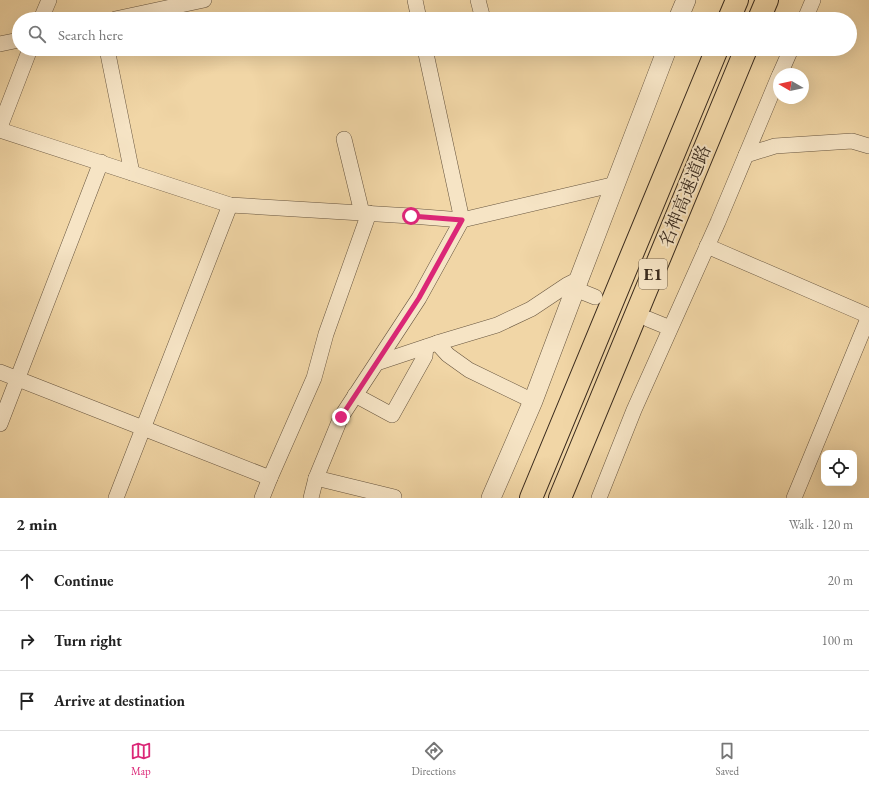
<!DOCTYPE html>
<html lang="en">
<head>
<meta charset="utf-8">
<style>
  :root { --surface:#fff; --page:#f2f2f2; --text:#222; --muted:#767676; --line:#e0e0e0; --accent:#db2777 }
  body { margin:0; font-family:"EB Garamond","Noto Serif JP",serif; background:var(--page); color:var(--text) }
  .controls { position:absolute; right:12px; bottom:12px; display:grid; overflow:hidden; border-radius:8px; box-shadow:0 4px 16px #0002 }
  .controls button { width:36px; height:36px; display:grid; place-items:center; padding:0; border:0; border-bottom:1px solid var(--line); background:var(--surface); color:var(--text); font:20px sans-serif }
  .compass { position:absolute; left:773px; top:68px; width:36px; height:36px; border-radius:50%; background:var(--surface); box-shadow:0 4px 16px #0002; rotate:279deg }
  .stop { position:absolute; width:12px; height:12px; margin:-9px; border:3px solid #db2777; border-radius:50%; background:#fff }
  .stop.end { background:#db2777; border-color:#fff; box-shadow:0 1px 4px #0008 }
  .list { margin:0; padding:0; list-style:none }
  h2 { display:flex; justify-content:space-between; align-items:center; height:52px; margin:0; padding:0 16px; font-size:17px }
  h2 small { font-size:13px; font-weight:400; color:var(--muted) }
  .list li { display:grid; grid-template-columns:26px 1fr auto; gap:12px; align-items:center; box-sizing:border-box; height:60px; padding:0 16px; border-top:1px solid var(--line) }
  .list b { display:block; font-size:15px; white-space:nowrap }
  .list em { font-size:13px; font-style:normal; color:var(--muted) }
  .icon { flex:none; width:22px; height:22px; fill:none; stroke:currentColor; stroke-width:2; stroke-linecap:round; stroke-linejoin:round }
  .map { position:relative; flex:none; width:869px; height:498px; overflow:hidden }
  .search { position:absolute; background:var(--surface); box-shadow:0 4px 16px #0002; left:12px; right:12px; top:12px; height:44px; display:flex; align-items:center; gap:10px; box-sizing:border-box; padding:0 14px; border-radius:22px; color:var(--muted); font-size:15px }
  .sheet { height:232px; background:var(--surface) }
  nav { display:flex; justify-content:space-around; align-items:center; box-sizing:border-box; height:56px; border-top:1px solid var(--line); background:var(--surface); font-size:11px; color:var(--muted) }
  nav a { display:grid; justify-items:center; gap:2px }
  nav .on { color:var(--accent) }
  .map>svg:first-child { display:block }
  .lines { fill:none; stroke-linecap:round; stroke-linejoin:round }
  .minor-casing { stroke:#67553f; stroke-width:16 }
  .tertiary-casing { stroke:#67553f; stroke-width:20 }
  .motorway-casing { stroke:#392a1d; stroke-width:24 }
  .minor { stroke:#f6e4c5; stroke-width:15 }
  .tertiary { stroke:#f6e4c5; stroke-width:19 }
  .motorway { stroke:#f1d6a6; stroke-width:22 }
  .route { stroke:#db2777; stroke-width:5 }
  .labels { text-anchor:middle; stroke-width:4; stroke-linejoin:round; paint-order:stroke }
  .shield { fill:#f6e4c5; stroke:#72624f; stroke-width:1 }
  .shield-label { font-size:17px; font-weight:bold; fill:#392a1d }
  .street-label { font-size:18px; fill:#392a1d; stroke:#f6e4c5 }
</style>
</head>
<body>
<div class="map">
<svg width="869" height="498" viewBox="0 0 869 498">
  <rect width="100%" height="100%" fill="#f1d6a6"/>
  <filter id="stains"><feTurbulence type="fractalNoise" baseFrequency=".005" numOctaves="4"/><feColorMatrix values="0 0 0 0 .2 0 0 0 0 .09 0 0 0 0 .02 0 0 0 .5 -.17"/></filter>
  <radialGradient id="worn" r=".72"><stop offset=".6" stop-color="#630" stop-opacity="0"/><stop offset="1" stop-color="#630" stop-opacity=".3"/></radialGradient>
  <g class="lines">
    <g class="minor-casing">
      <g id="minor">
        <polyline points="415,0 419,19"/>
        <polyline points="478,0 483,19"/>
        <polyline points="41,19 49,0"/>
        <polyline points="115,19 204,0"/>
        <polyline points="805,19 813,0"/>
        <polyline points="0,44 19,40"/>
        <polyline points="107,49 132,173"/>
        <polyline points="780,74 791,49"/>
        <polyline points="0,127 30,49"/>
        <polyline points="0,130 230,205 411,216 462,220 616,184"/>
        <polyline points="344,139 362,213"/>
        <polyline points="746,155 775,146 852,141 869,146"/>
        <polyline points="707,246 869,316"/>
        <polyline points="575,289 595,297"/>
        <polyline points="648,319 670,328"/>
        <polyline points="437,343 448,355 469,370 533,401"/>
        <polyline points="377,363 437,343 497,325 531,309 567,285 579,279"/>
        <polyline points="0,372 143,428 270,478"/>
        <polyline points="355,395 392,415 425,356 426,347"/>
        <polyline points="0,424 101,162"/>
        <polyline points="316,478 394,497 394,498"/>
        <polyline points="116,498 230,205"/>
        <polyline points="262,498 270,478 314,378 326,334 369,213"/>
        <polyline points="311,498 316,478 341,417 419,298 462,220 425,49"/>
        <polyline points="599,498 634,410 718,222 779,76"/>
        <polyline points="794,498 869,316"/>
      </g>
    </g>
    <g class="tertiary-casing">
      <g id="tertiary">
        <polyline points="678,19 686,0"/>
        <polyline points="491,498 533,401 579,279 667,49"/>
      </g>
    </g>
    <g class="motorway-casing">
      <g id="motorway">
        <polyline points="729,19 737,0"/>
        <polyline points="759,19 767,0"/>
        <polyline points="531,498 717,49"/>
        <polyline points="560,498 746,49"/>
      </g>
    </g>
    <use href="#minor" class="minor"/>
    <use href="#tertiary" class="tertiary"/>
    <use href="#motorway" class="motorway"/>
  </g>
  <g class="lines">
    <polyline class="route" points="341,417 419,298 462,220 411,216"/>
  </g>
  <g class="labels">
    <rect class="shield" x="639" y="259" width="28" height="30" rx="3"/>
    <g class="shield-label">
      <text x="653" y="280">E1</text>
    </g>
    <g class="street-label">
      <text transform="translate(685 196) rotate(-68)" y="6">名神高速道路</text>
    </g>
  </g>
  <rect width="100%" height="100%" filter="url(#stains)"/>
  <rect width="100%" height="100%" fill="url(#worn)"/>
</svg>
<div class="controls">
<button><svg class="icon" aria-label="locate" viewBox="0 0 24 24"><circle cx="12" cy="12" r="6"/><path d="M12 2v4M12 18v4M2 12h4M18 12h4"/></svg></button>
</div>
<svg class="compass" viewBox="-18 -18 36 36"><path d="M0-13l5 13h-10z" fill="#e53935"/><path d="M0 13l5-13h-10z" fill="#767676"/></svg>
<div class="stop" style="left:411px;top:216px"></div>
<div class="stop end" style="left:341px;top:417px"></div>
<div class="search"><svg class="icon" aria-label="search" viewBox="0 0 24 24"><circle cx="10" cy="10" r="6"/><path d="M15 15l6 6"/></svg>Search here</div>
</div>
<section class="sheet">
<h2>2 min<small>Walk · 120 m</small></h2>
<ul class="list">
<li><svg class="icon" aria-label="ahead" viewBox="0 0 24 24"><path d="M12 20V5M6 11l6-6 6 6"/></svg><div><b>Continue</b></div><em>20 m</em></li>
<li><svg class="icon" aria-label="right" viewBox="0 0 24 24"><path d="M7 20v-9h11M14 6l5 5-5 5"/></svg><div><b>Turn right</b></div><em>100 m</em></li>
<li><svg class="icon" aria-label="arrive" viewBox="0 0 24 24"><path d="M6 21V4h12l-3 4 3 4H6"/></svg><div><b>Arrive at destination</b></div></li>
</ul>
</section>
<nav>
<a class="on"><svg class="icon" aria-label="map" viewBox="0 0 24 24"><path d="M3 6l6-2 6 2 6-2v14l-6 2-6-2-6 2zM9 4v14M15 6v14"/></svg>Map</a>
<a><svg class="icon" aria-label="directions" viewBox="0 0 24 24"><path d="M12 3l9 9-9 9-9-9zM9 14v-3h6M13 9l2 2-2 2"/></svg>Directions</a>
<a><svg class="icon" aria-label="saved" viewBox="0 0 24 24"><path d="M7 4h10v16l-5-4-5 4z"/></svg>Saved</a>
</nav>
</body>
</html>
